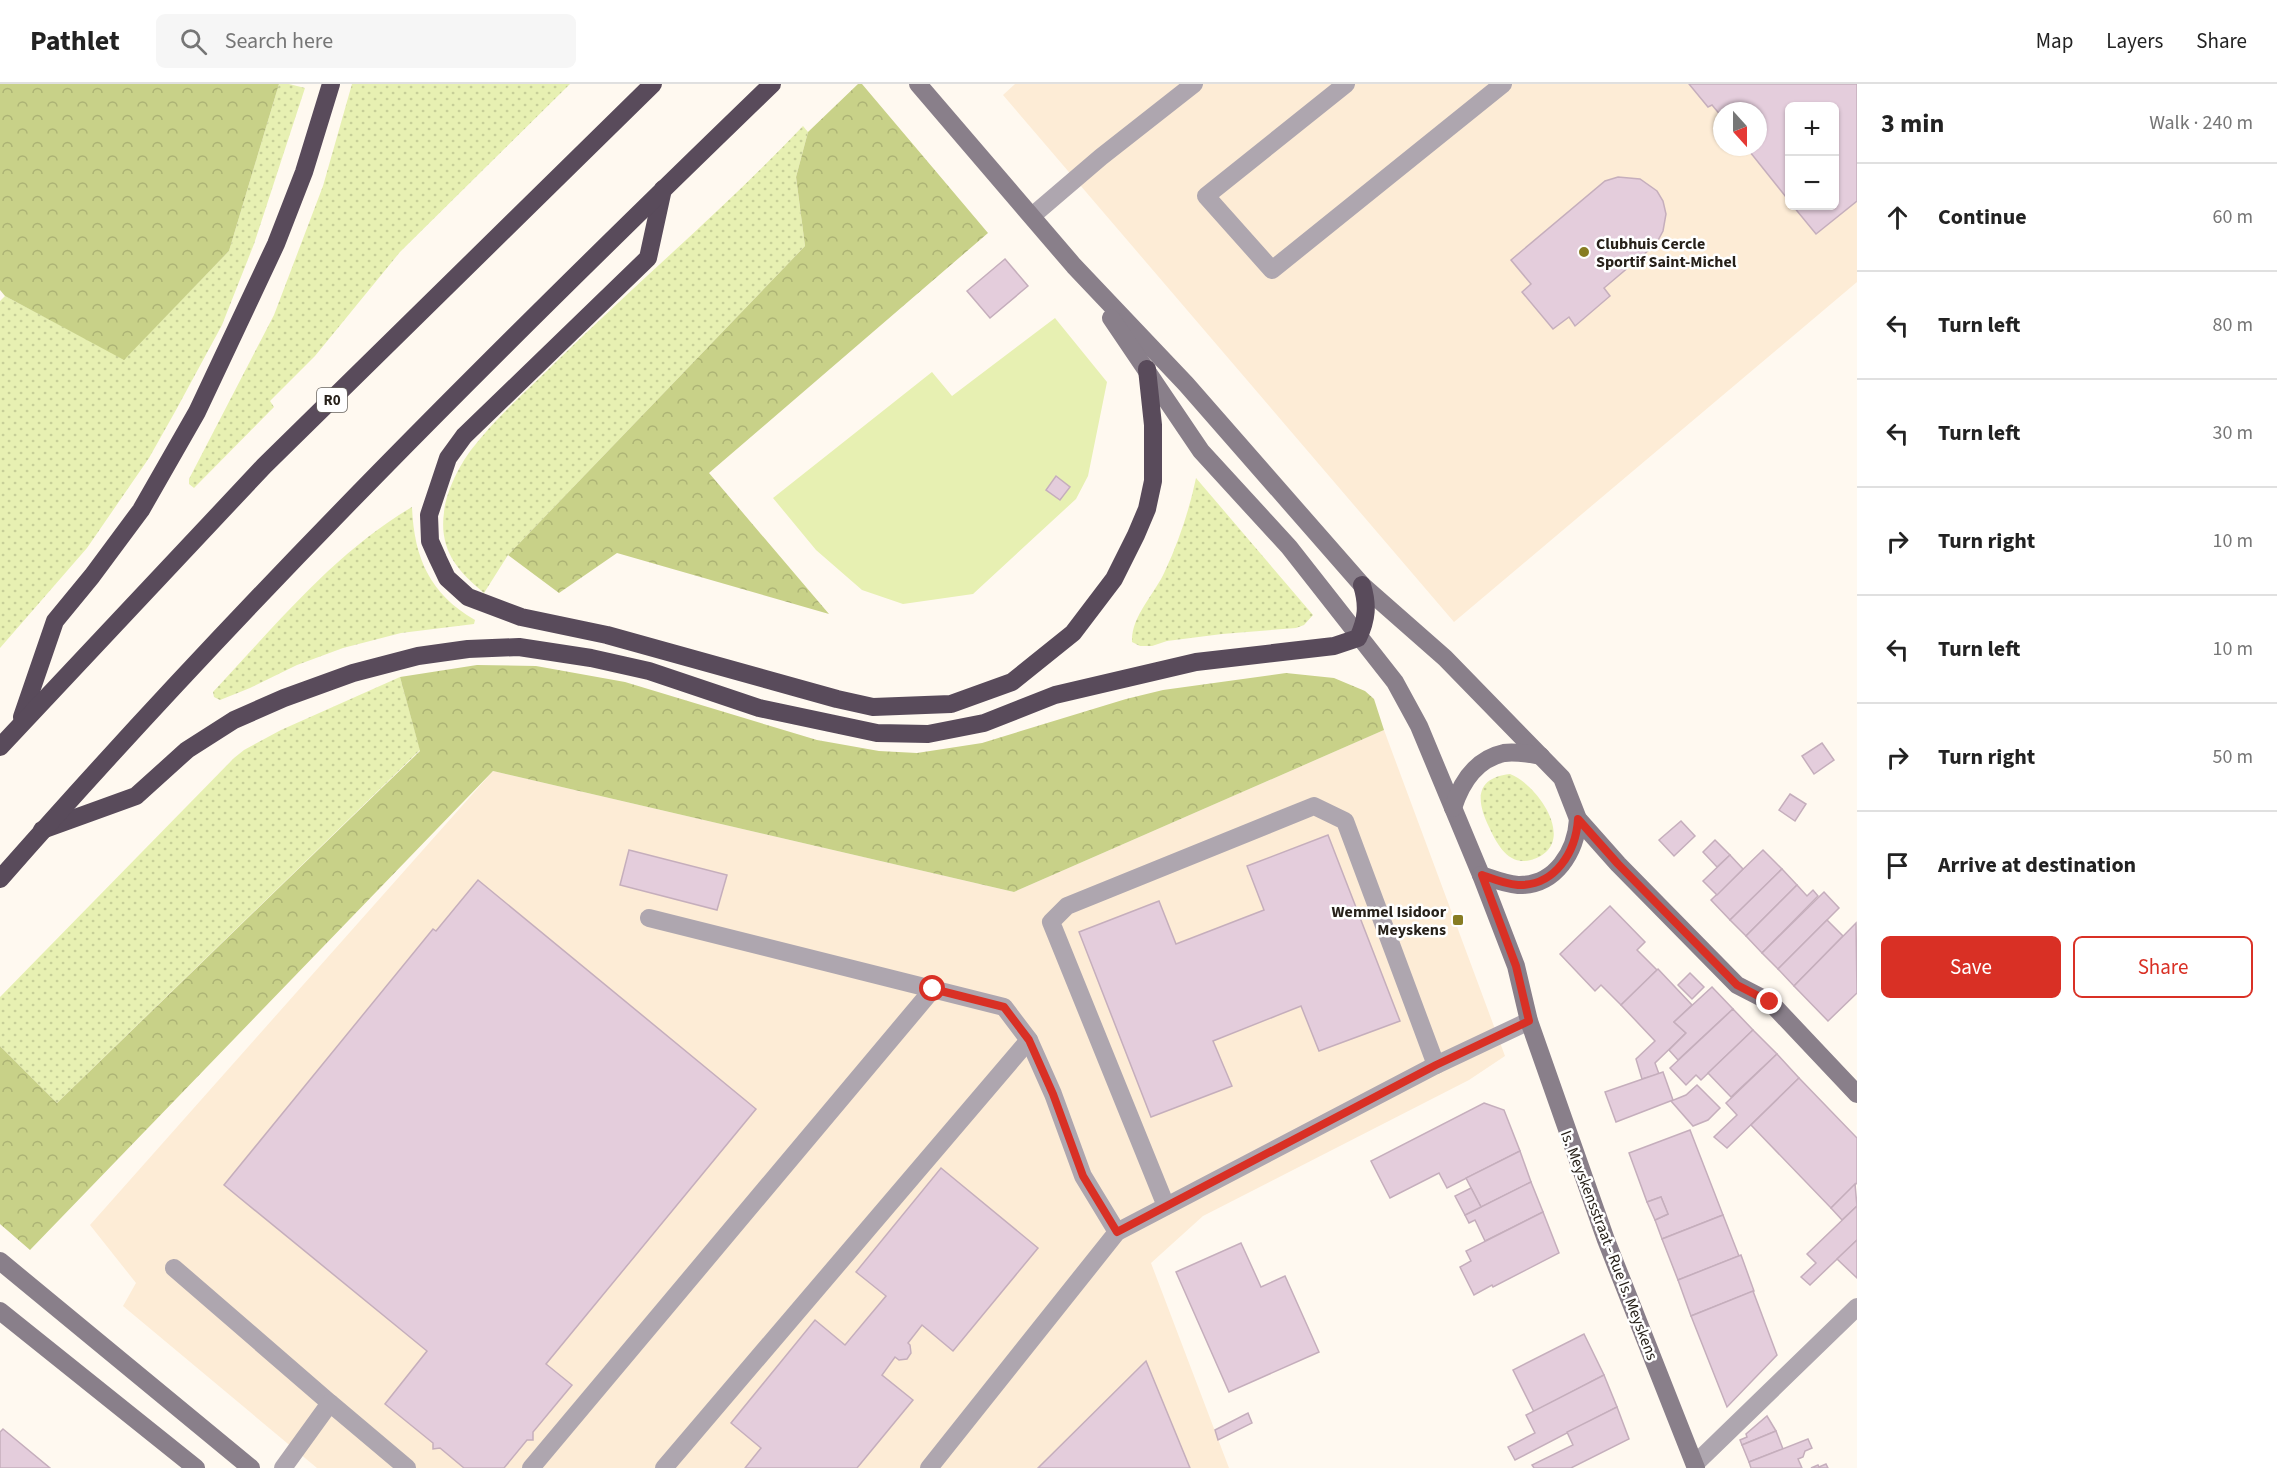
<!DOCTYPE html>
<html lang="en">
<head>
<meta charset="utf-8">
<style>
  :root { --surface:#fff; --page:#f6f6f6; --text:#222; --muted:#767676; --line:#e0e0e0; --accent:#d93025 }
  body { margin:0; font-family:"Source Sans 3",sans-serif; background:var(--page); color:var(--text) }
  .controls { position:absolute; right:18px; top:18px; display:grid; overflow:hidden; border-radius:9px; box-shadow:0 2px 4px #0004 }
  .controls button { width:54px; height:54px; display:grid; place-items:center; padding:0; border:0; border-bottom:2px solid var(--line); background:var(--surface); color:var(--text); font:30px sans-serif }
  .compass { position:absolute; left:1713px; top:18px; width:54px; height:54px; border-radius:50%; background:var(--surface); box-shadow:0 2px 4px #0004; rotate:159deg }
  .stop { position:absolute; width:18px; height:18px; margin:-14px; border:4px solid #d93025; border-radius:50%; background:#fff }
  .stop.end { background:#d93025; border-color:#fff; box-shadow:0 2px 6px #0008 }
  .list { margin:0; padding:0; list-style:none }
  h2 { display:flex; justify-content:space-between; align-items:center; height:78px; margin:0; padding:0 24px; font-size:26px }
  h2 small { font-size:20px; font-weight:400; color:var(--muted) }
  .list li { display:grid; grid-template-columns:39px 1fr auto; gap:18px; align-items:center; box-sizing:border-box; height:108px; padding:0 24px; border-top:2px solid var(--line) }
  .list b { display:block; font-size:22px; white-space:nowrap }
  .list em { font-size:20px; font-style:normal; color:var(--muted) }
  .actions { display:flex; gap:12px; padding:18px 24px }
  .actions a { flex:1; padding:14px 0; border:2px solid var(--accent); border-radius:9px; text-align:center; font-size:21px; color:var(--accent) }
  .actions .main { background:var(--accent); color:#fff }
  .icon { flex:none; width:33px; height:33px; fill:none; stroke:currentColor; stroke-width:2; stroke-linecap:round; stroke-linejoin:round }
  .map { position:relative; flex:none; width:1857px; height:1384px; overflow:hidden }
  header { display:flex; align-items:center; gap:36px; box-sizing:border-box; height:84px; padding:0 30px; background:var(--surface); border-bottom:2px solid var(--line) }
  header strong { font-size:28px }
  nav { display:flex; gap:33px; margin-inline-start:auto; font-size:21px }
  .search { width:420px; height:54px; background:var(--page); display:flex; align-items:center; gap:15px; box-sizing:border-box; padding:0 21px; border-radius:9px; color:var(--muted); font-size:22px }
  main { display:flex }
  aside { flex:1; background:var(--surface) }
  .map>svg:first-child { display:block }
  .built { fill:#fdecd6; fill-rule:evenodd }
  .grass { fill:url(#grass-dots) }
  .forest { fill:url(#forest-crowns) }
  .garden { fill:#e7f0b2 }
  .building { fill:#e4cddc; stroke:#c5aebc; stroke-width:1.5 }
  .lines { fill:none; stroke-linecap:round; stroke-linejoin:round }
  .lane { stroke:#aea6af; stroke-width:18 }
  .street { stroke:#aea6af; stroke-width:18 }
  .secondary { stroke:#897f8a; stroke-width:18 }
  .highway { stroke:#594b5b; stroke-width:18 }
  .route { stroke:#d93025; stroke-width:8 }
  .poi-dot { fill:#877c22; stroke:#fff; stroke-width:2 }
  .labels { text-anchor:middle; stroke-width:5; stroke-linejoin:round; paint-order:stroke }
  .shield { fill:#fff; stroke:#68645f; stroke-width:1.5 }
  .shield-label { font-size:15px; font-weight:bold; fill:#27211a }
  .poi-label { font-size:16px; font-weight:bold; fill:#27211a; stroke:#fff; text-anchor:start }
  .street-label { font-size:16px; fill:#27211a; stroke:#fff }
</style>
</head>
<body>
<header>
<strong>Pathlet</strong>
<div class="search"><svg class="icon" aria-label="search" viewBox="0 0 24 24"><circle cx="10" cy="10" r="6"/><path d="M15 15l6 6"/></svg>Search here</div>
<nav><a>Map</a><a>Layers</a><a>Share</a></nav>
</header>
<main>
<div class="map">
<svg width="1857" height="1384" viewBox="0 0 1857 1384">
  <defs>
    <pattern id="grass-dots" width="8" height="8" patternUnits="userSpaceOnUse" patternTransform="scale(1.5)"><rect width="8" height="8" fill="#e7f0b2"/><path d="M2 2h.1M6 6h.1" fill="none" stroke="#c6ce98" stroke-width="1.8" stroke-linecap="round"/></pattern>
    <pattern id="forest-crowns" width="20" height="18" patternUnits="userSpaceOnUse" patternTransform="scale(1.5)"><rect width="20" height="18" fill="#c8d188"/><path d="M2 6a3 3 0 1 1 6 0M12 15a3 3 0 1 1 6 0" fill="none" stroke="#acb375"/></pattern>
  </defs>
  <rect width="100%" height="100%" fill="#fff9f0"/>
  <g class="built">
    <path d="M1015 0H1857V198L1454 538 1003 11ZM1790 22H1834V122H1790ZM1722 27H1758V63H1722Z"/>
    <polygon points="1384,646 1505,972 1469,996 1203,1132 1151,1179 1229,1384 317,1384 123,1222 136,1199 90,1141 493,687 1014,808"/>
  </g>
  <g class="grass">
    <polygon points="279,0 289,0 305,4 254,160 222,241 176,326 149,374 87,464 0,564 0,217 5,212 124,275 229,167"/>
    <polygon points="352,0 570,0 400,168 315,272 270,317 274,323 194,404 189,400 189,395 274,231 323,102"/>
    <path d="M803 42 808 48 796 93 805 162 508 471 484 509C456 486 439 465 444 428 446 408 459 382 471 366 497 332 530 304 560 274 640 196 726 123 803 42Z"/>
    <path d="M1196 394 1313 531 1304 541 1296 544 1222 550 1167 557 1152 562H1140L1132 558C1131 532 1155 510 1165 487 1179 457 1189 427 1196 394Z"/>
    <path d="M412 423C414 474 430 510 475 536L474 540 401 549 343 564 297 581 250 604 220 616 214 613 213 608C274 543 335 468 412 423Z"/>
    <polygon points="400,593 420,666 57,1019 0,962 0,913 234,674 244,666 281,646"/>
    <path d="M1510 690C1539 701 1580 762 1531 776 1508 782 1497 760 1489 743 1476 716 1475 694 1510 690Z"/>
  </g>
  <g class="forest">
    <polygon points="0,0 279,0 229,167 124,276 5,212 0,206"/>
    <polygon points="858,0 862,0 988,149 709,389 829,530 617,469 559,509 508,471 805,162 796,93 808,48"/>
    <polygon points="477,581 536,582 625,598 817,656 879,667 917,669 982,659 1126,615 1163,606 1286,589 1334,594 1365,607 1374,615 1384,646 1014,808 493,687 30,1166 0,1140 0,962 57,1019 420,667 400,593"/>
  </g>
  <polygon class="garden" points="1055,234 1107,298 1088,392 1076,415 973,510 903,520 862,506 816,466 773,414 932,288 952,312"/>
  <g class="building">
    <polygon points="1689,0 1857,0 1857,117 1816,150 1793,122 1834,122 1834,22 1790,22 1790,118 1746,63 1758,63 1758,27 1722,27 1722,33 1712,21 1708,23"/>
    <polygon points="1618,93 1640,95 1657,107 1663,117 1666,130 1663,147 1656,160 1604,204 1610,212 1575,242 1569,233 1553,245 1522,208 1531,200 1511,176 1605,97"/>
    <polygon points="1005,175 1028,202 990,234 967,207"/>
    <polygon points="1056,392 1070,403 1060,416 1046,406"/>
    <polygon points="1822,659 1834,676 1814,690 1802,672"/>
    <polygon points="1790,710 1806,720 1795,737 1779,726"/>
    <polygon points="1681,737 1695,752 1674,772 1659,756"/>
    <polygon points="1328,751 1400,937 1319,967 1301,922 1213,957 1232,1002 1151,1033 1079,848 1159,817 1176,860 1264,826 1247,782"/>
    <polygon points="1715,756 1730,771 1717,783 1703,768"/>
    <polygon points="629,766 727,791 717,826 620,801"/>
    <polygon points="1763,766 1782,785 1730,836 1711,816"/>
    <polygon points="1730,771 1743,785 1717,811 1703,797"/>
    <polygon points="1782,785 1797,801 1746,852 1730,836"/>
    <polygon points="478,796 756,1025 546,1280 572,1301 533,1348 533,1356 527,1356 504,1384 464,1384 440,1364 433,1365 433,1359 385,1320 427,1267 224,1101 433,845 436,847"/>
    <polygon points="1797,801 1807,812 1813,806 1818,812 1762,869 1746,852"/>
    <polygon points="1824,808 1839,824 1778,885 1762,869"/>
    <polygon points="1610,822 1645,858 1637,866 1657,886 1621,921 1601,901 1595,907 1560,870"/>
    <polygon points="1827,836 1843,852 1794,902 1778,885"/>
    <polygon points="1856,839 1857,909 1828,937 1794,902"/>
    <polygon points="1658,885 1692,921 1674,938 1686,949 1655,979 1659,990 1642,995 1636,975 1655,957 1621,921"/>
    <polygon points="1690,889 1704,903 1692,915 1678,901"/>
    <polygon points="1712,903 1733,925 1678,976 1669,966 1686,949 1674,938"/>
    <polygon points="1733,925 1753,946 1701,996 1696,991 1686,1001 1670,984"/>
    <polygon points="1753,946 1777,970 1731,1013 1708,989"/>
    <polygon points="1777,970 1799,994 1727,1064 1714,1053 1737,1031 1726,1019"/>
    <polygon points="1663,988 1673,1016 1616,1038 1605,1008"/>
    <polygon points="1799,994 1857,1054 1857,1099 1831,1124 1751,1041"/>
    <polygon points="1697,1001 1720,1024 1708,1036 1693,1042 1671,1017 1686,1011"/>
    <polygon points="1484,1019 1504,1026 1520,1067 1447,1104 1439,1089 1390,1114 1371,1077"/>
    <polygon points="1690,1046 1723,1131 1662,1155 1655,1136 1668,1130 1661,1113 1647,1118 1629,1069"/>
    <polygon points="1520,1067 1531,1098 1481,1123 1466,1094"/>
    <polygon points="941,1084 1038,1164 953,1267 922,1241 908,1259 910,1261 911,1269 907,1275 899,1276 895,1273 882,1291 913,1316 857,1384 745,1384 761,1364 731,1339 815,1236 845,1261 886,1212 856,1188"/>
    <polygon points="1531,1098 1543,1128 1485,1157 1475,1136 1469,1139 1465,1131"/>
    <polygon points="1855,1100 1857,1122 1842,1136 1831,1124"/>
    <polygon points="1471,1104 1481,1123 1465,1131 1455,1112"/>
    <polygon points="1661,1113 1668,1130 1655,1136 1647,1118"/>
    <polygon points="1857,1122 1857,1156 1810,1201 1801,1193 1816,1179 1807,1170"/>
    <polygon points="1543,1128 1559,1169 1493,1203 1492,1201 1474,1211 1460,1183 1471,1177 1466,1167"/>
    <polygon points="1723,1131 1739,1172 1678,1196 1662,1155"/>
    <polygon points="1857,1156 1857,1194 1837,1175"/>
    <polygon points="1241,1159 1261,1203 1285,1192 1319,1268 1229,1308 1176,1188"/>
    <polygon points="1741,1171 1754,1207 1691,1232 1678,1196"/>
    <polygon points="1753,1207 1777,1271 1727,1323 1691,1232"/>
    <polygon points="1584,1250 1604,1291 1534,1328 1513,1286"/>
    <polygon points="1146,1277 1190,1384 1038,1384"/>
    <polygon points="1604,1291 1617,1323 1515,1376 1508,1363 1535,1349 1526,1331"/>
    <polygon points="1617,1323 1629,1355 1571,1384 1534,1384 1532,1381 1573,1361 1567,1348"/>
    <polygon points="1248,1329 1252,1339 1218,1356 1215,1346"/>
    <polygon points="1767,1332 1776,1347 1742,1361 1740,1356 1747,1353 1746,1350"/>
    <polygon points="3,1345 50,1384 0,1384 0,1348"/>
    <polygon points="1776,1347 1783,1365 1749,1378 1742,1361"/>
    <polygon points="1808,1355 1812,1364 1805,1367 1803,1373 1798,1375 1802,1384 1751,1384 1749,1378"/>
    <polygon points="1826,1380 1828,1384 1811,1384 1818,1381 1819,1383"/>
  </g>
  <g class="lines">
    <g class="lane">
      <polyline points="1346,0 1206,112 1272,186 1503,0"/>
      <polyline points="1032,132 1101,73 1194,0"/>
      <polyline points="649,834 1004,923 1029,956 1053,1010 1083,1092 1117,1148"/>
      <polyline points="1166,1122 1051,838 1067,822 1314,722 1345,737 1436,981"/>
      <polyline points="174,1184 330,1319"/>
      <polyline points="1695,1380 1857,1223"/>
      <polyline points="283,1384 330,1319 407,1384"/>
      <polyline points="531,1384 933,905"/>
      <polyline points="664,1384 1029,956"/>
    </g>
    <polyline class="street" points="929,1384 1117,1148 1436,981 1529,937"/>
    <g class="secondary">
      <polyline points="918,0 1074,182 1186,300 1362,501 1445,574 1562,694 1578,735 1618,780 1737,901 1770,918 1857,1010"/>
      <polyline points="1111,234 1201,367 1289,463 1395,598 1419,642 1481,791 1516,882 1529,937 1606,1156 1696,1384"/>
      <path d="M1453 724C1461 699 1476 675 1504 669 1516 667 1530 670 1541 672"/>
      <path d="M1481 791C1493 795 1505 800 1518 801 1556 802 1576 767 1578 735"/>
      <polyline points="0,1177 251,1384"/>
      <polyline points="0,1227 196,1384"/>
    </g>
    <g class="highway">
      <polyline points="663,105 648,174 464,352 448,374 429,431 430,457 438,475 447,494 468,513 521,533 607,551 837,615 873,623 951,620 1012,598 1073,549 1114,495 1136,451 1147,425 1153,397 1153,341 1147,285"/>
      <polyline points="22,633 55,537 92,492 141,426 197,328 276,160 304,88 331,0"/>
      <polyline points="0,663 264,382 653,0"/>
      <path d="M42 746 136 712 187 666 234 636 284 614 353 589 418 572 468 565 519 563 591 574 649 587 759 624 877 649 928 650 984 639 1055 611 1196 578 1334 562 1358 554C1367 535 1368 521 1362 501"/>
      <path d="M0 795C244 517 506 257 772 0"/>
    </g>
  </g>
  <g class="lines">
    <path class="route" d="M933 905 1004 923 1029 956 1053 1010 1083 1092 1117 1148 1436 981 1529 937 1516 882 1482 791C1493 795 1505 800 1518 801 1556 802 1576 767 1578 735L1618 780 1737 901 1770 918"/>
  </g>
  <g class="poi-dot">
    <circle cx="1584" cy="168" r="6"/>
    <rect x="1452" y="830" width="12" height="12" rx="3"/>
  </g>
  <g class="labels">
    <rect class="shield" x="317" y="304" width="30" height="24" rx="4.5"/>
    <g class="shield-label">
      <text x="332" y="321">R0</text>
    </g>
    <g class="poi-label">
      <text x="1596" y="165">Clubhuis Cercle<tspan x="1596" dy="18">Sportif Saint-Michel</tspan></text>
      <text x="1446" y="833" text-anchor="end">Wemmel Isidoor<tspan x="1446" dy="18">Meyskens</tspan></text>
    </g>
    <g class="street-label">
      <text transform="translate(1610 1161) rotate(69)" y="6">Is. Meyskensstraat - Rue Is. Meyskens</text>
    </g>
  </g>
</svg>
<div class="controls">
<button>+</button>
<button>−</button>
</div>
<svg class="compass" viewBox="-18 -18 36 36"><path d="M0-13l5 13h-10z" fill="#e53935"/><path d="M0 13l5-13h-10z" fill="#767676"/></svg>
<div class="stop" style="left:933px;top:905px"></div>
<div class="stop end" style="left:1770px;top:918px"></div>
</div>
<aside>
<h2>3 min<small>Walk · 240 m</small></h2>
<ul class="list">
<li><svg class="icon" aria-label="ahead" viewBox="0 0 24 24"><path d="M12 20V5M6 11l6-6 6 6"/></svg><div><b>Continue</b></div><em>60 m</em></li>
<li><svg class="icon" aria-label="left" viewBox="0 0 24 24"><path d="M17 20v-9H6M10 6l-5 5 5 5"/></svg><div><b>Turn left</b></div><em>80 m</em></li>
<li><svg class="icon" aria-label="left" viewBox="0 0 24 24"><path d="M17 20v-9H6M10 6l-5 5 5 5"/></svg><div><b>Turn left</b></div><em>30 m</em></li>
<li><svg class="icon" aria-label="right" viewBox="0 0 24 24"><path d="M7 20v-9h11M14 6l5 5-5 5"/></svg><div><b>Turn right</b></div><em>10 m</em></li>
<li><svg class="icon" aria-label="left" viewBox="0 0 24 24"><path d="M17 20v-9H6M10 6l-5 5 5 5"/></svg><div><b>Turn left</b></div><em>10 m</em></li>
<li><svg class="icon" aria-label="right" viewBox="0 0 24 24"><path d="M7 20v-9h11M14 6l5 5-5 5"/></svg><div><b>Turn right</b></div><em>50 m</em></li>
<li><svg class="icon" aria-label="arrive" viewBox="0 0 24 24"><path d="M6 21V4h12l-3 4 3 4H6"/></svg><div><b>Arrive at destination</b></div></li>
</ul>
<div class="actions"><a class="main">Save</a><a>Share</a></div>
</aside>
</main>
</body>
</html>
